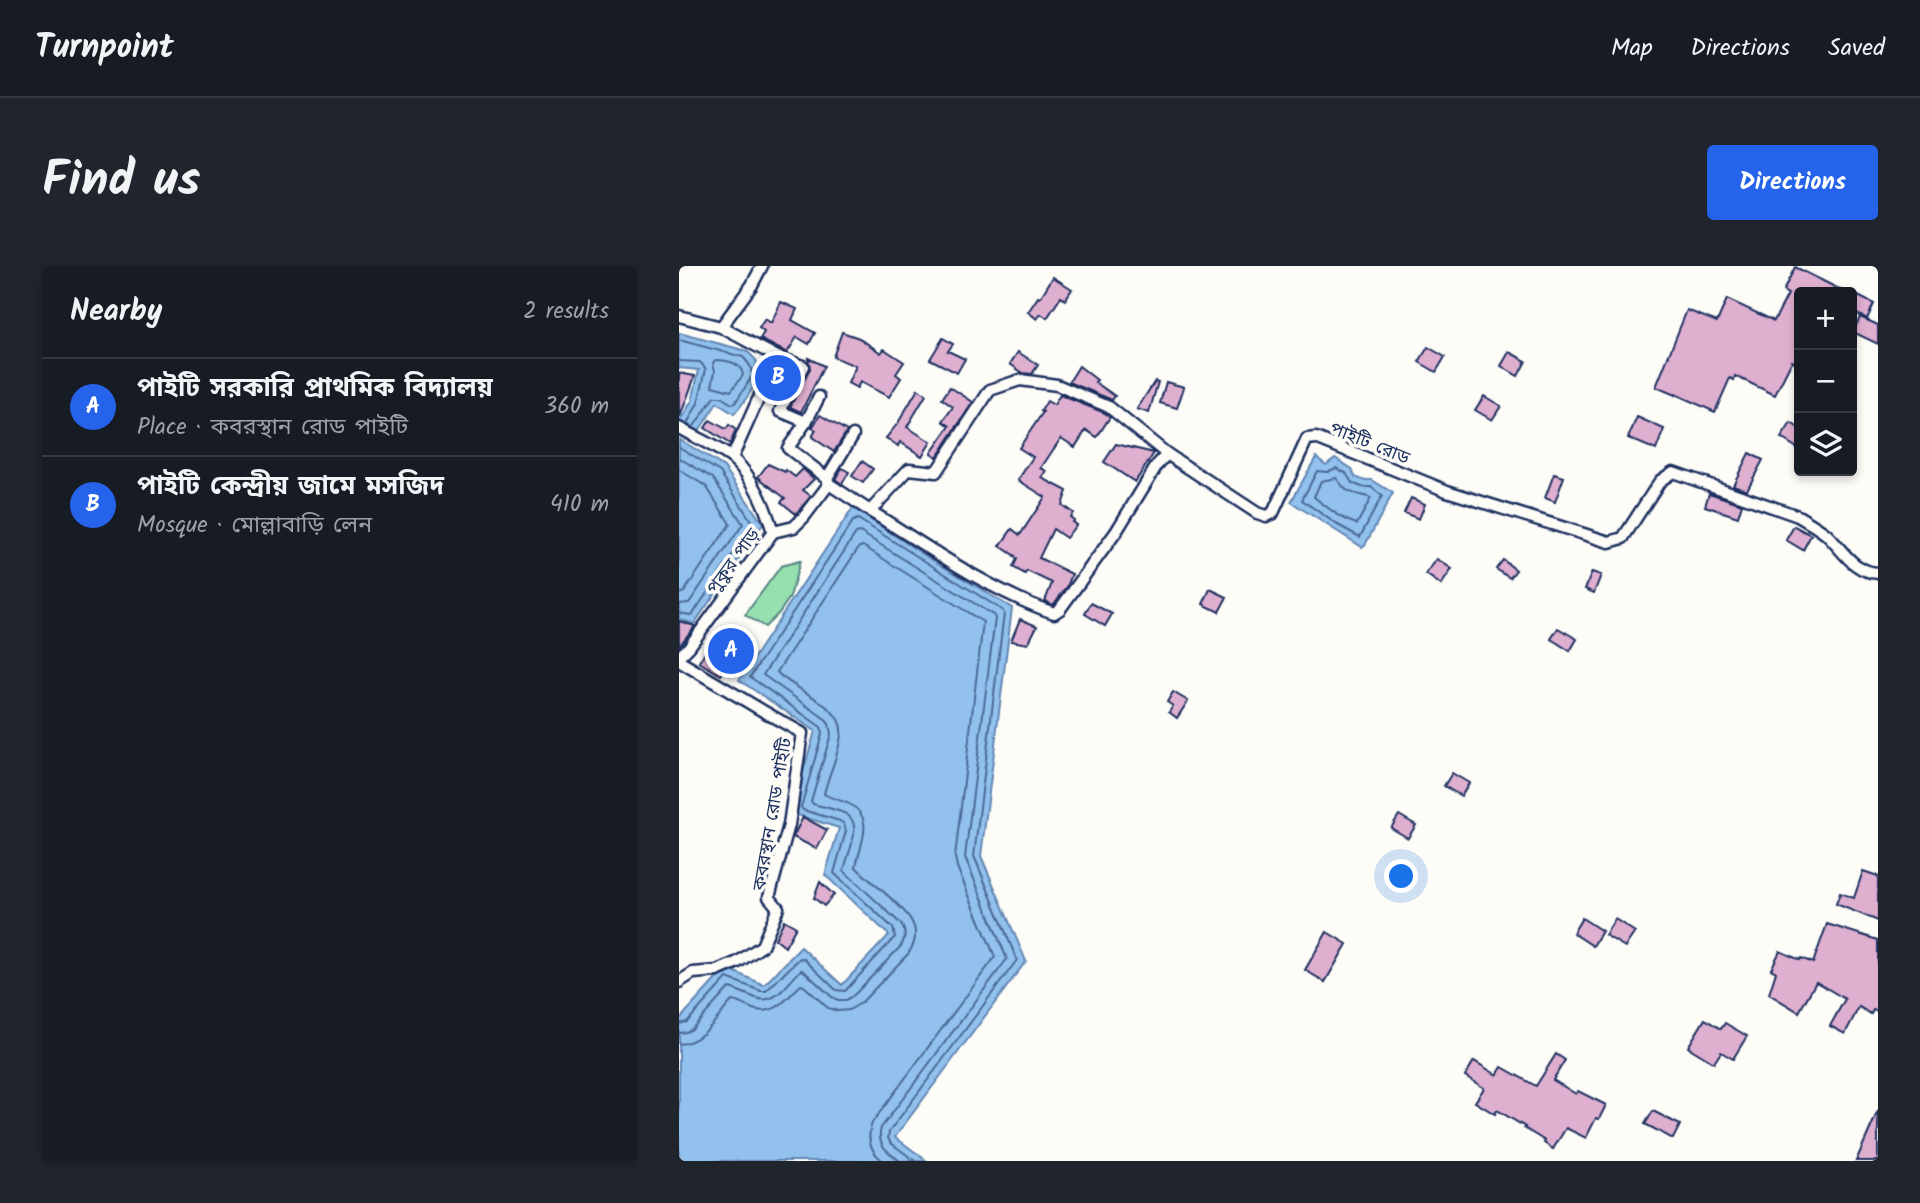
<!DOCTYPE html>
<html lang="en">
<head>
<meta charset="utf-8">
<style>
  :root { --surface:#171b24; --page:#20242c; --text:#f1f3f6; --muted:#9ea1a6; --line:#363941; --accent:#2563eb }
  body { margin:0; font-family:Kalam,"Noto Sans Bengali",sans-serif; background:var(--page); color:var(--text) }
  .controls { position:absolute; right:21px; top:21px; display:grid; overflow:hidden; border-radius:7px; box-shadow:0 4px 10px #0003 }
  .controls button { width:63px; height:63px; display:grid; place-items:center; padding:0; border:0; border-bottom:2px solid var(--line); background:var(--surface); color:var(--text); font:35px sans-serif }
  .you { position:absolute; left:723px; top:611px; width:24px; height:24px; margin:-18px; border:5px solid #fff; border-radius:50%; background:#1a73e8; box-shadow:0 0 0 10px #1a73e833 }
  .badge { display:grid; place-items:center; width:46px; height:46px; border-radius:50%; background:var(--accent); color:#fff; font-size:23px; font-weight:700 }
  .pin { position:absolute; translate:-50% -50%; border:4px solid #fff; box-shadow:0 2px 7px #0006 }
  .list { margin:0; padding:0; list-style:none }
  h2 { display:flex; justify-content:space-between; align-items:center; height:91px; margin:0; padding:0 28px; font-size:30px }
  h2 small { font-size:23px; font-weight:400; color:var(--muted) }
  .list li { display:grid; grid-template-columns:46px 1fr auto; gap:21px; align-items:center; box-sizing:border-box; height:98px; padding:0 28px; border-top:2px solid var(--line) }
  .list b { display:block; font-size:26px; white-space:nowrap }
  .list p { margin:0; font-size:23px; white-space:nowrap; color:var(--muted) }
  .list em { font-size:23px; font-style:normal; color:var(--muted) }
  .icon { flex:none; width:38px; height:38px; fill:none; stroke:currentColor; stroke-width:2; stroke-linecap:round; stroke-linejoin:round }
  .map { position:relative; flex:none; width:1199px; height:895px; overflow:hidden; border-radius:7px }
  header { display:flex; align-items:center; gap:42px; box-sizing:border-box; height:98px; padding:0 35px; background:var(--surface); border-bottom:2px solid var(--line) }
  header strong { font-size:33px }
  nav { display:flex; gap:38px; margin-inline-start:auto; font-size:24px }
  .intro { display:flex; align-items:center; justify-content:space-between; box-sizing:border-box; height:168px; padding:0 42px }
  h1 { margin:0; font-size:49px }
  .button { padding:18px 32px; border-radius:7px; background:var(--accent); color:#fff; font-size:24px; font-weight:700 }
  main { display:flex; gap:42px; padding:0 42px }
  aside { flex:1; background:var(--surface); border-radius:7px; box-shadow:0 4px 10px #0003 }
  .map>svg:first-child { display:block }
  .green { fill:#96dfae; stroke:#588786; stroke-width:2 }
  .water { fill:#92c1ed; stroke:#6287b4; stroke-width:2 }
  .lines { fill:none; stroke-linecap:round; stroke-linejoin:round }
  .shore { stroke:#4b6997; stroke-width:2 }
  .building { fill:#dfafd0; stroke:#1b2f5e; stroke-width:2 }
  .street-casing { stroke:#1b2f5e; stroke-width:15 }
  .street { stroke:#fdfcf7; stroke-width:10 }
  .labels { text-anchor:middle; stroke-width:7; stroke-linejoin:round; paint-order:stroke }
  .street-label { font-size:18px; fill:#1b2f5e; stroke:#fdfcf7 }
</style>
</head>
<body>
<header>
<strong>Turnpoint</strong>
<nav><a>Map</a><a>Directions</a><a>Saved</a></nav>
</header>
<div class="intro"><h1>Find us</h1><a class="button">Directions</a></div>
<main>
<aside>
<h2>Nearby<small>2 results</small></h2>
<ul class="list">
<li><span class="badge">A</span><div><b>পাইটি সরকারি প্রাথমিক বিদ্যালয়</b><p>Place · কবরস্থান রোড পাইটি</p></div><em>360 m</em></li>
<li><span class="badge">B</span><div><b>পাইটি কেন্দ্রীয় জামে মসজিদ</b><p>Mosque · মোল্লাবাড়ি লেন</p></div><em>410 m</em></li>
</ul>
</aside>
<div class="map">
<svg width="1199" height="895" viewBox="0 0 1199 895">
  <rect width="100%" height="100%" fill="#fdfcf7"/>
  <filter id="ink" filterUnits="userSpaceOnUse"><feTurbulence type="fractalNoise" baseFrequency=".0143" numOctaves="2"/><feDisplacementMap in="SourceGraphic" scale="14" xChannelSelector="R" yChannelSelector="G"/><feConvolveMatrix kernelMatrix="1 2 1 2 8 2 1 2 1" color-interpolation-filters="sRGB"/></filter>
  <g filter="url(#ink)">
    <polygon class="green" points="121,295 111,331 100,347 86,361 66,349 102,300"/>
    <g class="water">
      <path d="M0 67 68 85 77 94 82 111C72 123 66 137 55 148L38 137 16 171 0 162V156L13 135 20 104 0 102Z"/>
      <polygon points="0,173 45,201 84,258 15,358 0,353"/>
      <polygon points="637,191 647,199 656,192 673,203 676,211 684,214 693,214 714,227 686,279 683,281 612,236"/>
      <polygon points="174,242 242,287 333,342 302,590 347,695 216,871 248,895 4,895 0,893 0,754 47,702 85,719 122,681 163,719 210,669 146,609 160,562 112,547 136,465 60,414"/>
    </g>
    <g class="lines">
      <g class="shore">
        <polyline points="0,74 64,91 70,98 74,109 56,137 53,138 42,131 35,131 16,159 13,161 9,159 9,156 19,137 27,103 21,96 0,95"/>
        <path d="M36 94C47 94 62 96 64 109L52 125 33 120 36 105 34 97Z"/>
        <polyline points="0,181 41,206 74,258 14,348 11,349 0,347"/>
        <polyline points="0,192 34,212 64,258 10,337 0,338"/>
        <polygon points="657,202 667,207 673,217 683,221 692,221 703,230 681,271 657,258 623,234 638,205 648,206"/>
        <polyline points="0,204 27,220 51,258 5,326 0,328"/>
        <path d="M657 212C661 216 664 222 669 225 676 229 685 229 692 232L678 258C663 254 647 241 635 231L642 215Z"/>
        <polyline points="0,758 8,756 48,712 82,725 87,725 121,692 125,693 157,724 166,725 216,671 214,662 155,607 167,565 165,558 161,555 124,544 122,541 143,468 142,461 71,411 174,255 179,253 323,344 325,347 295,590 338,694 210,866 209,872 212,877 236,895"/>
        <path d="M0 767 7 766 13 763 50 722C59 724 68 729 77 732 97 740 109 716 122 704L125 705 153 731 159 734H167L175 729 222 680C227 672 227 665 222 658L165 605C167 589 186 559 167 548 157 543 145 541 134 538L132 535 152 468 150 458 145 452 84 409 177 267 181 266 314 349 316 352 286 591 328 693 202 862C197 879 209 886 221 895"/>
        <path d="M0 778C24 777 38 751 53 735 60 736 67 740 74 743 97 751 107 732 122 719L125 720 149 742 159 745 170 744 182 737 229 688C236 678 239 667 233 656 226 641 190 615 177 601 180 580 197 553 172 539 163 534 153 533 145 528 149 509 160 489 162 469 166 439 115 425 98 406L180 281 184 280 304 356 276 591 278 601 316 691 193 857C187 873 191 885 204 895"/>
      </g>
    </g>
    <g class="building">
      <polygon points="1116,1 1166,26 1120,26 1120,98 1113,95 1096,129 1056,110 1055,114 1051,112 1036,146 996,128 996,129 977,121 1008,44 1038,56 1048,33 1095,55 1109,28 1104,25"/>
      <polygon points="374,11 393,23 386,34 382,31 368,52 362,48 358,53 349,46 359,31 361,32"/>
      <polygon points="1173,27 1195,38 1188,53 1173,45"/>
      <polygon points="102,36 118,43 113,54 136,67 130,78 118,71 108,87 81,73 85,66 80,62 86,53 92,57"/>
      <polygon points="1181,51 1199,59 1199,78 1174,66"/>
      <polygon points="163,66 180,72 202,87 205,83 225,96 217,108 222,112 210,131 181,116 178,122 169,117 177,100 154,91"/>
      <polygon points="264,72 274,78 269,85 286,93 278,107 251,93"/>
      <polygon points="749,81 766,91 757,106 740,96"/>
      <polygon points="339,86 359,99 353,108 344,107 331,98"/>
      <polygon points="830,86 847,95 839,110 822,100"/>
      <polygon points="129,92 145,100 122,146 111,141 131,103"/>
      <polygon points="102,100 113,104 97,137 87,134"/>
      <polygon points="400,100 418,114 416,116 436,130 433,134 390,116"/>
      <polygon points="0,107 16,110 1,151 0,151"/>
      <polygon points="476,115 479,116 470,147 458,143"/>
      <polygon points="487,116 505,121 498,142 481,137"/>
      <polygon points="271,121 294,136 258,191 252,187 271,160 264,155 274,141 263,133"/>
      <polygon points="239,123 247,129 228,161 252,176 243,190 221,176 219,180 207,172 219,157"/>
      <polygon points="381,129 426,147 431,151 418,171 407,164 396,181 382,172 362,202 368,205 363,212 388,225 383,239 394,247 391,251 395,254 393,256 397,259 387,272 374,263 360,292 393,308 388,321 374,339 366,335 373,317 348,305 346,308 334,301 338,293 335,291 336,290 321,280 333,263 341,269 366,231 339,214 354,191 340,182 364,146 362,145 368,135 375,139"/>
      <polygon points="805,130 822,140 813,154 796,144"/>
      <polygon points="141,149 168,165 155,186 133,171 137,164 133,162"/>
      <polygon points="958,151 985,163 977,184 949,172"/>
      <polygon points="31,154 47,163 50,159 57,164 51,178 26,162"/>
      <polygon points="1112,157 1120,162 1120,183 1102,172"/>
      <polygon points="437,178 475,187 456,216 425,196"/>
      <polygon points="1070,187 1084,194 1068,224 1054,219"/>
      <polygon points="183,195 194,203 184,217 173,210"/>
      <polygon points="89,198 106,206 107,204 116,211 124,203 135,213 124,224 132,230 117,248 102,236 106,232 79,211"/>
      <polygon points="163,202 170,206 163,218 156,213"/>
      <polygon points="875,208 885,211 876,236 866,232"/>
      <polygon points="1030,227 1063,238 1059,251 1026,240"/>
      <polygon points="732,232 746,238 740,253 725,247"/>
      <polygon points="1115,260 1132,269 1124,284 1107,274"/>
      <polygon points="758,293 773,303 762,319 747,308"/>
      <polygon points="824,294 837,304 831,312 817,303"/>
      <polygon points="913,306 922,309 915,327 906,323"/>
      <polygon points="531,323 548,331 540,346 524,338"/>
      <polygon points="412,337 433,348 426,360 406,348"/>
      <polygon points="341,353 358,360 349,378 332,375"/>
      <polygon points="0,355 16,360 0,380"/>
      <polygon points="54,362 67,370 51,408 46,404 42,409 20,396 29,381 41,388 52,370"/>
      <polygon points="879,362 898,373 891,385 872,373"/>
      <polygon points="494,426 509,435 498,452 490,446 494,440 488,436"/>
      <polygon points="773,507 790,517 782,530 765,520"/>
      <polygon points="720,549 737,559 729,572 712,562"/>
      <polygon points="124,551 148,564 138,583 114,571"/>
      <polygon points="1184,605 1199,610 1199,655 1157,638 1161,627 1175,632"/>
      <polygon points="141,616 155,629 145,640 135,632"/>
      <polygon points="903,652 923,665 914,680 894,667"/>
      <polygon points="936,653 956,666 946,681 926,669"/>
      <polygon points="105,654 117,661 106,681 96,673"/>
      <polygon points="1148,658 1199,674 1199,746 1194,744 1192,748 1180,741 1166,768 1151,760 1166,733 1137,716 1120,746 1090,728 1097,706 1092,703 1101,685 1121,694 1122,692 1134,697"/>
      <polygon points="648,666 668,678 646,716 626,704"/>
      <polygon points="1026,753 1042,763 1046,757 1068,770 1054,793 1042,786 1035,797 1009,781"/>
      <polygon points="877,788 886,794 874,814 897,828 899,825 927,839 920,853 917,852 907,872 887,862 874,883 865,877 866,875 845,862 846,861 818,844 816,848 796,836 805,822 786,810 795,795 818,809 823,801 857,820"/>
      <polygon points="974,845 1001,859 994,873 966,858"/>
      <polygon points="1199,845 1199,895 1177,895"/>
    </g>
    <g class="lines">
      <g class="street-casing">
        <g id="street">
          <polyline points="0,50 42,61 98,91 124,100 101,145 127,156"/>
          <polyline points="42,61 73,19 83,0"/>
          <polyline points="140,131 127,156 109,182 148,212 150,218 191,245 230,203 257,206 311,124 341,114 378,119 430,141 488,188"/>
          <path d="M0 162C15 171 41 182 54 193 75 212 86 240 94 266"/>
          <polyline points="53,192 98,91"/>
          <polyline points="148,212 174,169"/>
          <path d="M191 245C251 282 309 324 375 347L381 343 437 266 478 199 488 188 578 247 587 250 594 247 628 173 637 172 768 225 930 276 944 272 981 215 994 206 1119 250C1129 256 1138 261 1147 268 1164 284 1174 306 1199 307"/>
          <polyline points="94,266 115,261 125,251 150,218"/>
          <polyline points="0,391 10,381 94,266"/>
          <polyline points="0,395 84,445 123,467 110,559 90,631 99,642 83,680 59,696 38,705 14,707 0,716"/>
        </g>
      </g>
      <use href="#street" class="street"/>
    </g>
  </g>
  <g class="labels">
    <g class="street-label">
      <text transform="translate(691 177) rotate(22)" y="6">পাইটি রোড</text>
      <text transform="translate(54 295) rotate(-54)" y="6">পুকুর পাড়</text>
      <text transform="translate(93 548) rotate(-80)" y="6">কবরস্থান রোড পাইটি</text>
    </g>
  </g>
</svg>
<div class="controls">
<button>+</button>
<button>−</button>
<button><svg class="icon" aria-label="layers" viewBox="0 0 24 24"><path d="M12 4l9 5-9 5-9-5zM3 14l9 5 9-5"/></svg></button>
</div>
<div class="you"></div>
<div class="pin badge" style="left:52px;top:385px">A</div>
<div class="pin badge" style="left:99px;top:112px">B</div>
</div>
</main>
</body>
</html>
